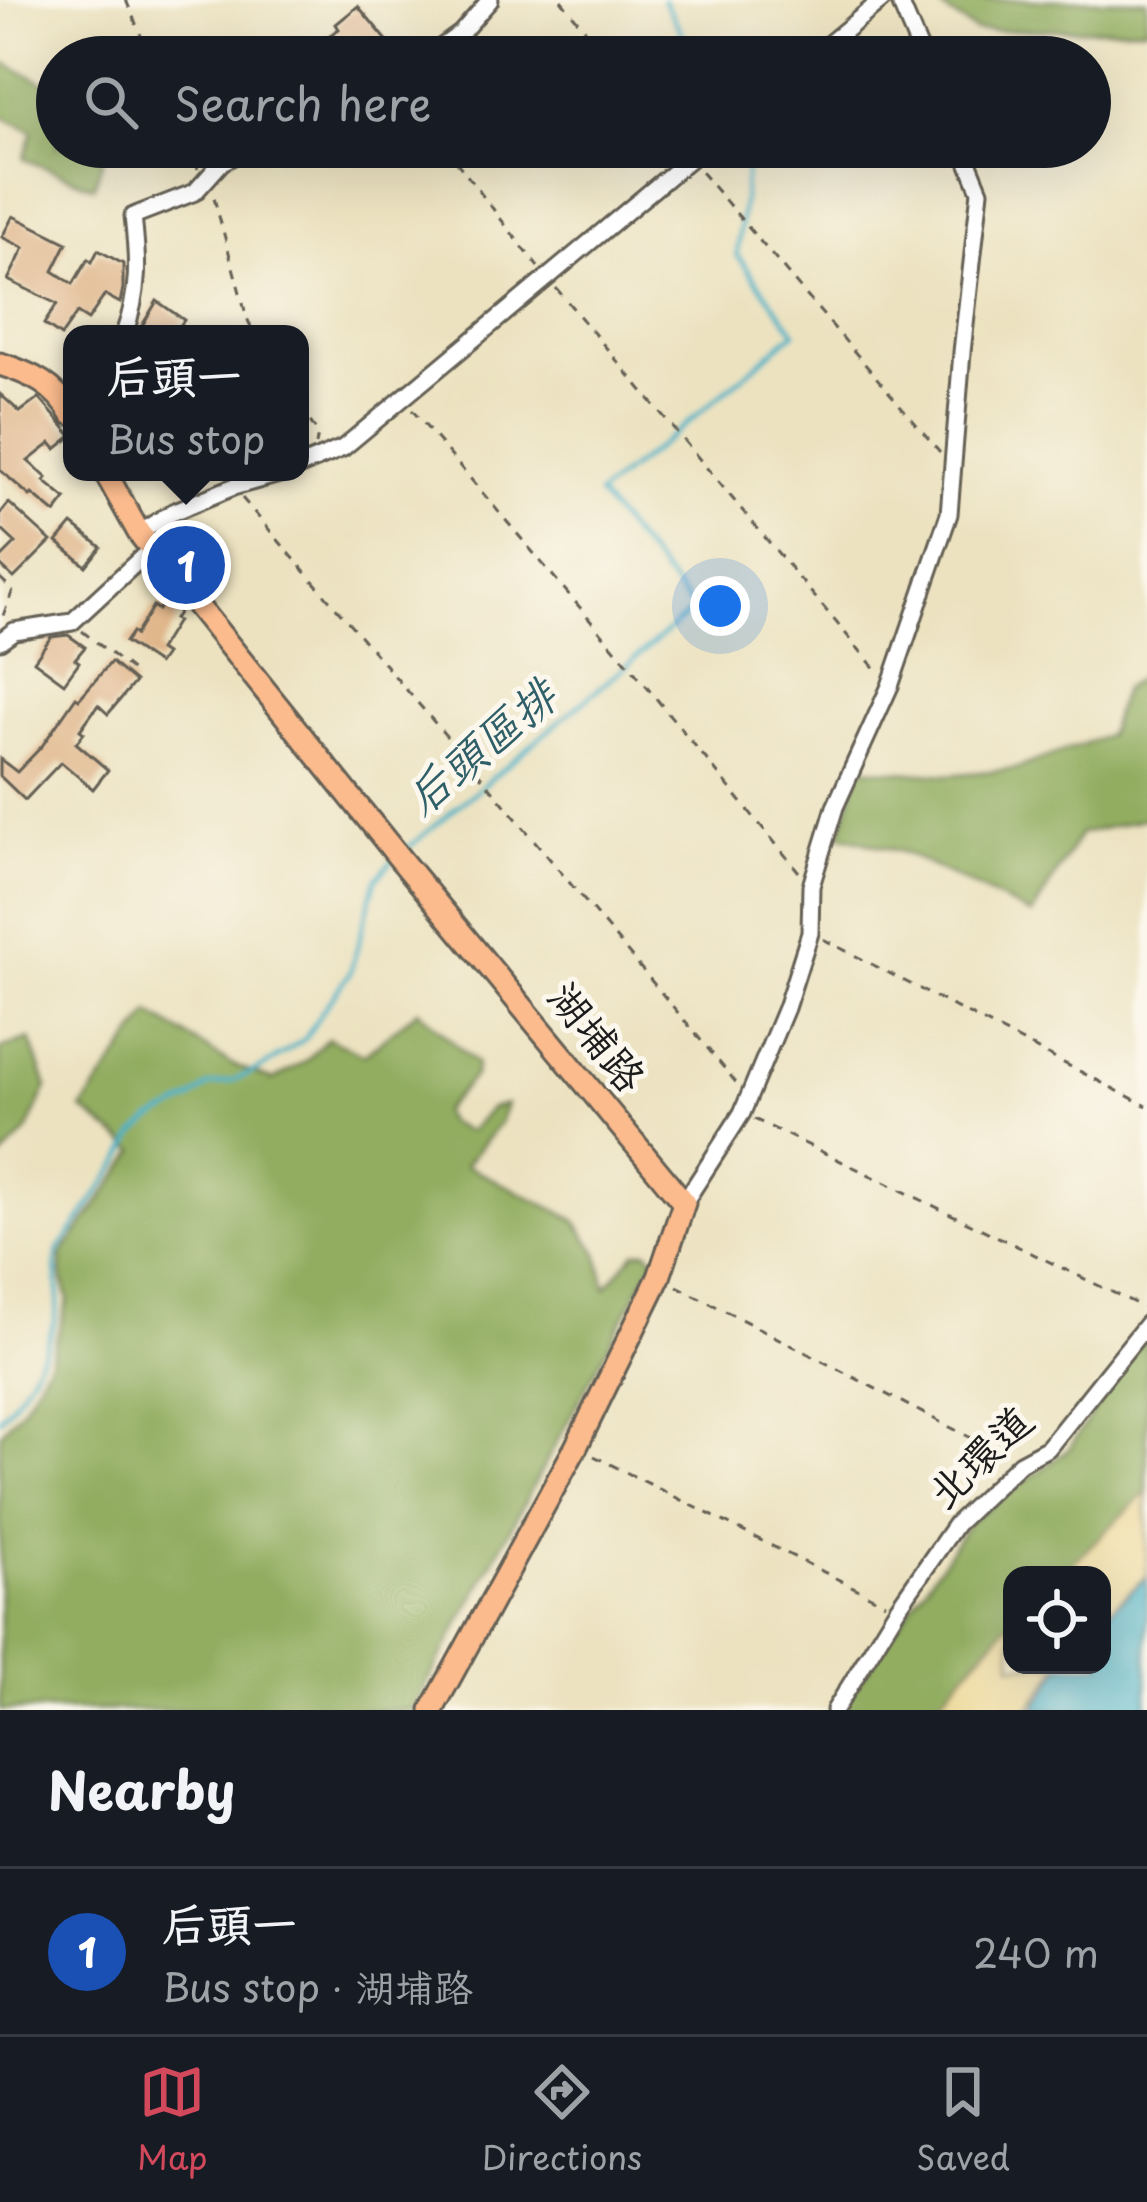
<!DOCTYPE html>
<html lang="en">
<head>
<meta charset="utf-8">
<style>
  :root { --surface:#171b24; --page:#20242c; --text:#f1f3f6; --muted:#9ea1a6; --line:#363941; --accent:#d1495b }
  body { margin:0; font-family:"Playpen Sans","LXGW WenKai TC",sans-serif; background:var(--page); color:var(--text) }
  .controls { position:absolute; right:36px; bottom:36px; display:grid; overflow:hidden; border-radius:24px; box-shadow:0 12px 48px #0002 }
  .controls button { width:108px; height:108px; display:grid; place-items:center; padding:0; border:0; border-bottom:3px solid var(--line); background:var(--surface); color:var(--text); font:60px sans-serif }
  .you { position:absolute; left:720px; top:606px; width:42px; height:42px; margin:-30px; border:9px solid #fff; border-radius:50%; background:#1a73e8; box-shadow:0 0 0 18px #1a73e833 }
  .badge { display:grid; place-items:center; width:78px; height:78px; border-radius:50%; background:var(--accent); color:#fff; font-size:39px; font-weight:700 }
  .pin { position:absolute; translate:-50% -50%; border:6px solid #fff; box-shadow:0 3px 12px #0006 }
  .popup { position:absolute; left:63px; top:325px; width:246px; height:156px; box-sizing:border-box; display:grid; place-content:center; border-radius:24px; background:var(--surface); filter:drop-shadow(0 3px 9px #0005); font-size:39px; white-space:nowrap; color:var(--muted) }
  .popup b { font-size:45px; color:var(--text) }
  .popup::after { content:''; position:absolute; left:50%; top:100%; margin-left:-24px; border:24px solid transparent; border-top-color:var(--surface) }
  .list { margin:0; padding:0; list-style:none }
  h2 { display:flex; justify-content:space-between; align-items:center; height:156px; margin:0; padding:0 48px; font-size:51px }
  h2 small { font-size:39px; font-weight:400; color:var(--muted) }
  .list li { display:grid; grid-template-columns:78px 1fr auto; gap:36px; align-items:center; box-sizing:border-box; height:168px; padding:0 48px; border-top:3px solid var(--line) }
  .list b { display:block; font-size:45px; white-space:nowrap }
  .list p { margin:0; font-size:39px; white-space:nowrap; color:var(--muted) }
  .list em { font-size:39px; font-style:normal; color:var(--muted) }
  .icon { flex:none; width:66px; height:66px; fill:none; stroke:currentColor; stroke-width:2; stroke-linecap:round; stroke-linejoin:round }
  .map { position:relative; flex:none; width:1147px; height:1710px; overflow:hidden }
  .search { position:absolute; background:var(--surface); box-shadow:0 12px 48px #0002; left:36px; right:36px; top:36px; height:132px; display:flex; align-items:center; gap:30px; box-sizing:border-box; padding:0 42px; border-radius:66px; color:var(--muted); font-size:45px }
  .sheet { height:324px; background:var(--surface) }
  nav { display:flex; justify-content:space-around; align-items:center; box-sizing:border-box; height:168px; border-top:3px solid var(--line); background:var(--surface); font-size:33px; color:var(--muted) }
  nav a { display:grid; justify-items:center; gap:6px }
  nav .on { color:var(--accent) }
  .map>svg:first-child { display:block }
  .forest { fill:#92ad60; stroke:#57643e; stroke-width:3 }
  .sand { fill:#eeda9e; stroke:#857b5d; stroke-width:3 }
  .water { fill:#47b1c6; stroke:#326671; stroke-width:3 }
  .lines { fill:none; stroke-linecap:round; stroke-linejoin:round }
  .stream { stroke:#47b1c6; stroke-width:4.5 }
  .building { fill:#e0b68b }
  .minor-casing { stroke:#656155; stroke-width:21 }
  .major-casing { stroke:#656155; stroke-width:27 }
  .path { stroke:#656155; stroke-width:3; stroke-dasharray:9 9; stroke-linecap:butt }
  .minor { stroke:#fff; stroke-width:15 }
  .major { stroke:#fbbb8d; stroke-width:21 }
  .labels { text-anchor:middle; stroke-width:10; stroke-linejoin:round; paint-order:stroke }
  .street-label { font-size:42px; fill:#1c1c1c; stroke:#fbf7ec }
  .water-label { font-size:45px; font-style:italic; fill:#2f5f68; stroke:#fbf7ec }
</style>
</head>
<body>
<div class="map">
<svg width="1147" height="1710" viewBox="0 0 1147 1710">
  <rect width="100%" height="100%" fill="#fbf7ec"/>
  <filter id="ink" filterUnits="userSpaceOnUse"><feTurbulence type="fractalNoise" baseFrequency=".00833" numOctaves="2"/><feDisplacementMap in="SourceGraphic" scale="24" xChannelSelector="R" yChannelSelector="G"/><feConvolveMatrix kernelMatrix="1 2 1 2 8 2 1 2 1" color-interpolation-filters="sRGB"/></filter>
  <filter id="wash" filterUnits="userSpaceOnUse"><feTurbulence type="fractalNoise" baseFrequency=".004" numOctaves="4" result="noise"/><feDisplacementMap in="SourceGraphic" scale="48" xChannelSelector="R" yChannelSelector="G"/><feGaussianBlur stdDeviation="2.7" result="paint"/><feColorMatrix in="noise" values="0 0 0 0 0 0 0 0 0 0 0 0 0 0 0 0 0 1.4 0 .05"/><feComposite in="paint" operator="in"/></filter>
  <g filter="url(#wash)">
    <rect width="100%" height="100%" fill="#ece2c0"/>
    <g class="forest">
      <polygon points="930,0 1147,0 1147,28 975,31"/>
      <polygon points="0,61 57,89 57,113 54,119 57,120 57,147 107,147 94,187 24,159 33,131 0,116"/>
      <polygon points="1147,673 1147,818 1080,834 1032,915 905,853 840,835 860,768 947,775 1015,769 1108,735 1123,689"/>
      <polygon points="418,1010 476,1063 475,1075 442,1112 447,1122 468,1132 491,1108 506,1104 500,1123 465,1165 575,1220 598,1253 606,1288 635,1252 647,1250 655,1259 413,1710 0,1710 0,1434 23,1407 49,1362 68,1300 61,1273 61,1255 136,1151 82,1109 150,1013 233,1065 273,1080 306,1061 328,1038 364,1055"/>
      <polygon points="30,1039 47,1087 27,1131 0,1160 0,1049"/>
      <polygon points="1147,1334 1147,1492 1060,1575 1012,1575 1012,1620 931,1710 839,1710 970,1522 1069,1449 1106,1391"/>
    </g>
    <g class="sand">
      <polygon points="1147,1492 1147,1576 1102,1616 1102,1575 1060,1575"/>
      <polygon points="1012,1620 1012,1665 1060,1665 1028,1710 931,1710"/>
    </g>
    <polygon class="water" points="1147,1577 1147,1710 1034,1710 1062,1665 1102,1665 1102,1618"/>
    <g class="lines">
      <g class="stream">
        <polyline points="663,0 696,57"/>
        <polyline points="403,852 694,609 598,495 690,421 795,332 737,255 746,175 742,147"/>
        <path d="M0 1419C26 1389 55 1339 58 1299 60 1282 52 1267 58 1251L122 1159 134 1136 151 1120 191 1100 208 1086 232 1081 263 1067 306 1038 320 1014 350 973 376 879 394 859"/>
      </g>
    </g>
    <g id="blocks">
      <g class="building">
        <polygon points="358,6 401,57 363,57 352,44 333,57 323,57 315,45 339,29 336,24"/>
        <polygon points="13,216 67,243 53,271 73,284 88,259 92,262 98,250 123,264 123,288 120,303 105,295 88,320 77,313 61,336 44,324 57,304 8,280 24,248 2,237"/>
        <polygon points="157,301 184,320 174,334 137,334"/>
        <polygon points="0,394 20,412 39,398 72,436 56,449 51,443 28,461 47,478 44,481 66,499 55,513 32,494 30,496 0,470"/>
        <polygon points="9,503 51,541 14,578 0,565 0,559 16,543 0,528 0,514"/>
        <polygon points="72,524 101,547 86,566 57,542"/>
        <polygon points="164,601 180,610 174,619 177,621 159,650 165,654 158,664 125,642 132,632 135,635 153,606 158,610"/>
        <polygon points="68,635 85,647 75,659 79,662 64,683 34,661 51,637"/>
        <polygon points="111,662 135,682 108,714 98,705 80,730 84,733 76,743 108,770 93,789 61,762 25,800 0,776 0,759 17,772 42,746 76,697 79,699"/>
      </g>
    </g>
  </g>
  <g filter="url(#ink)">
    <use href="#blocks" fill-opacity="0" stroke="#656155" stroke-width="3"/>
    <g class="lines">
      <g class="minor-casing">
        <g id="minor">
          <polyline points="899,0 923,57"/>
          <polyline points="428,57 461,33 490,0"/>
          <polyline points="813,57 882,0"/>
          <path d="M124 334C140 291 138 260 133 216L195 192 222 162 251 147"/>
          <polyline points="300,466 343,448 704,147"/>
          <polyline points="139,533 173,512 233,487 287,472"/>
          <polyline points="0,641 14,631 72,622 152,548"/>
          <polyline points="684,1203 742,1113 786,1008 810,933 811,886 835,807 890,686 949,514 962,352 980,191 962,147"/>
          <polyline points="835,1710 897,1609 956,1524 1020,1463 1048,1448 1147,1324"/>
        </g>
      </g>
      <g class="major-casing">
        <g id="major">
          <path d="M0 364C32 374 55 385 72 414"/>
          <polyline points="105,472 139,533 401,860 684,1203 659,1277 576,1447 432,1710"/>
        </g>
      </g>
      <g class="path">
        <polyline points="126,0 150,57"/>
        <polyline points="561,0 607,57"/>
        <polyline points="188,147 198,169"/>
        <polyline points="445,147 538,267"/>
        <polyline points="701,172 940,452"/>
        <polyline points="214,198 247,318 254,334"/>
        <polyline points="556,288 877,671"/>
        <polyline points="300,407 318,433 316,445"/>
        <polyline points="412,410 622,657 799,872"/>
        <polyline points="242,498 489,786 739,1086"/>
        <polyline points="0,578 13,590 1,621"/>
        <polyline points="82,631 134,672"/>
        <polyline points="823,939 1147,1106"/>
        <polyline points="754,1119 1145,1308"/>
        <polyline points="677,1286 1004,1455"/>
        <polyline points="594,1456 885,1603"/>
      </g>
      <use href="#minor" class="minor"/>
      <use href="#major" class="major"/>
    </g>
  </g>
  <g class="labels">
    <g class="street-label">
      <text transform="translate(597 1037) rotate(51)" y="15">湖埔路</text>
      <text transform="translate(980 1457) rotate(-44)" y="15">北環道</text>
    </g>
    <g class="water-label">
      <text transform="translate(481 747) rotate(-40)" y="16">后頭區排</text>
    </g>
  </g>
</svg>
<div class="controls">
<button><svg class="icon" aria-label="locate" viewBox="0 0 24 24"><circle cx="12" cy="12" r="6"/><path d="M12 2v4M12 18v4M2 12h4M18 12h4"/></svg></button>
</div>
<div class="you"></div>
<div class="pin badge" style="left:186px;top:565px;background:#1a4fb4">1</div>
<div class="popup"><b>后頭一</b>Bus stop</div>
<div class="search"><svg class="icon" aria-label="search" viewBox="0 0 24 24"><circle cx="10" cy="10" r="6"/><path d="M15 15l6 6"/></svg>Search here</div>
</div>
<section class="sheet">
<h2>Nearby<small></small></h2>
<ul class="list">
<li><span class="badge" style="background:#1a4fb4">1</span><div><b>后頭一</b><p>Bus stop · 湖埔路</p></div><em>240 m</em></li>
</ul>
</section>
<nav>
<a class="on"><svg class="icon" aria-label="map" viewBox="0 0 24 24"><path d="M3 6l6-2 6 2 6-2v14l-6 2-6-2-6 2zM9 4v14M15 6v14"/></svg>Map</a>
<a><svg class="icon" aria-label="directions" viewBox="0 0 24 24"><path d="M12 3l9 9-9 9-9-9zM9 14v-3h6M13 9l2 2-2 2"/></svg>Directions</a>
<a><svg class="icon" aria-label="saved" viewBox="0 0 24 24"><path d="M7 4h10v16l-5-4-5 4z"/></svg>Saved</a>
</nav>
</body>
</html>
